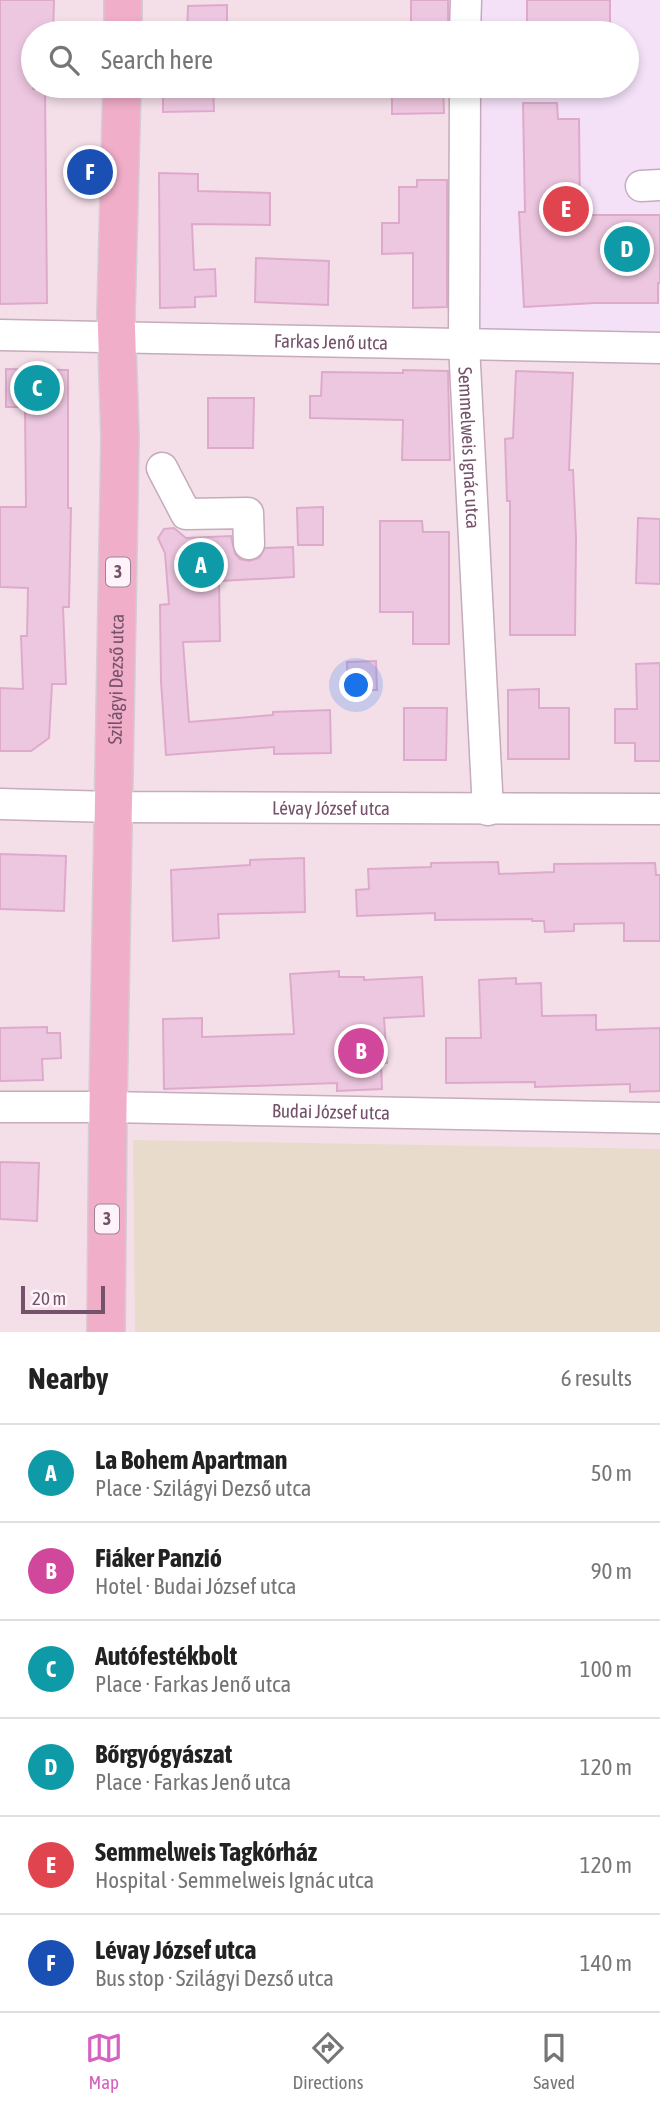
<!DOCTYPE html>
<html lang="en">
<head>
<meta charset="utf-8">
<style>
  :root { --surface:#fff; --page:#f2f2f2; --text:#222; --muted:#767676; --line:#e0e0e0; --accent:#d661c0 }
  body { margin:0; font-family:"Asap Condensed",sans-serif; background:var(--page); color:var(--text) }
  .scale { position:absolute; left:21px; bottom:18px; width:84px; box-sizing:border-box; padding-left:7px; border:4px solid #745269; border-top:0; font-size:19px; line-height:24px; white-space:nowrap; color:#745269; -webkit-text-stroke:5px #fef3f8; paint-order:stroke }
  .you { position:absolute; left:357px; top:686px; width:24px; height:24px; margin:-18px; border:5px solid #fff; border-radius:50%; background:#1a73e8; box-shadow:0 0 0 10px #1a73e833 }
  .badge { display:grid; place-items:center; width:46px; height:46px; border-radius:50%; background:var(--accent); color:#fff; font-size:23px; font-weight:700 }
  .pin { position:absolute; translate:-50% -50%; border:4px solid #fff; box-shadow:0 2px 7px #0006 }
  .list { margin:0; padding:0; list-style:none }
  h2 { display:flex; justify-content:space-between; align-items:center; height:91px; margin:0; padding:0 28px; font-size:30px }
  h2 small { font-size:23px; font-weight:400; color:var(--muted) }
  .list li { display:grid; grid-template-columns:46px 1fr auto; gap:21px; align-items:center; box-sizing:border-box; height:98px; padding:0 28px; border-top:2px solid var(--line) }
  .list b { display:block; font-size:26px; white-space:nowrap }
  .list p { margin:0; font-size:23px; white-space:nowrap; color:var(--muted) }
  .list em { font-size:23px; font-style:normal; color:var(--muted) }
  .icon { flex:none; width:38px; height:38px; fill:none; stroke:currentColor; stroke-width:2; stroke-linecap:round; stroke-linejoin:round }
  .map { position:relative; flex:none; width:660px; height:1332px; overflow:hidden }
  .search { position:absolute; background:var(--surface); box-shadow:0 4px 10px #0003; left:21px; right:21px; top:21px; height:77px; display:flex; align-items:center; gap:18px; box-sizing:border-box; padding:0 24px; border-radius:38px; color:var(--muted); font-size:26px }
  .sheet { height:679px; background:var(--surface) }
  nav { display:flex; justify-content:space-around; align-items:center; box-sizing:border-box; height:98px; border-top:2px solid var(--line); background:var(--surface); font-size:19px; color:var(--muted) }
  nav a { display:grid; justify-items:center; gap:4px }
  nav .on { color:var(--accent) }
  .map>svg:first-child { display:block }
  .residential { fill:#f4dfe9; fill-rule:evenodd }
  .medical { fill:#f4e1f8 }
  .green { fill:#e8dbcc }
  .building { fill:#edc7e0; stroke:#deaacc; stroke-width:2 }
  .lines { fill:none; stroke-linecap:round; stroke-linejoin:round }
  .minor-casing { stroke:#c5abbb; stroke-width:33 }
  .major-casing { stroke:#d5cbd2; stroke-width:40 }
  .minor { stroke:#fff; stroke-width:30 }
  .major { stroke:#f1aec9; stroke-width:37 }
  .labels { text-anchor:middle; stroke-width:5; stroke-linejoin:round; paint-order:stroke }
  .shield { fill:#fef3f8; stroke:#9d8294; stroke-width:2 }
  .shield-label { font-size:18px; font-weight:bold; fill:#745269 }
  .street-label { font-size:19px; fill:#745269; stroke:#fef3f8 }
</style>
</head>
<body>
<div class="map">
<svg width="660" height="1332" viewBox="0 0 660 1332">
  <rect width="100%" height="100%" fill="#fbedf3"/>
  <path class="residential" d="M0 0H660V1332H0ZM33 33H627V86H33Z"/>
  <polygon class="medical" points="474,0 660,0 660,334 471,333 473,86 627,86 627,33 474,33"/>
  <polygon class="green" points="133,1140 660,1149 660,1332 135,1332"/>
  <g class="building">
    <polygon points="0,0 54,0 53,33 33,33 33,89 45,89 47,303 0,304"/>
    <rect x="411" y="0" width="37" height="33"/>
    <polygon points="527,0 610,0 610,24 581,25 581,33 553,33 553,23 527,23"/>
    <polygon points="227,5 227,33 187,33 188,6"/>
    <polygon points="163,86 213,86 214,111 163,112"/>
    <polygon points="392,86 443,86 444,113 392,114"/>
    <polygon points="523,103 557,103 558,119 579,119 580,215 660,215 660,283 658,283 658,303 595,303 524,307 519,212 525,212"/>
    <polygon points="159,173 198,174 198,191 270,193 270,225 192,224 194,270 215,269 216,296 195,297 195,307 160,308"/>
    <polygon points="417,180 447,180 447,307 413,308 413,253 382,254 382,223 399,223 399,187 417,187"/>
    <polygon points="256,258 329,261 328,305 255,302"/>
    <polygon points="6,369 68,370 68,508 71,508 69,607 63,607 66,684 52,684 49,738 31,751 0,751 0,688 23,689 21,636 27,636 28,588 0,587 0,507 26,507 25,407 6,407"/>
    <polygon points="403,370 448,371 450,460 402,460 403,420 310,418 310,396 321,396 322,372 403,373"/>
    <polygon points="516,371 573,373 569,470 573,470 576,538 575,635 510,635 510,501 507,501 505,439 513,438"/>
    <polygon points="208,398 254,398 253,448 208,448"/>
    <polygon points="323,507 323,545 298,545 297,508"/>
    <polygon points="638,518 660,519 660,584 636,583"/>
    <polygon points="380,521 422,521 423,532 449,532 449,644 413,644 413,612 380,612"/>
    <polygon points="174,528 186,538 231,536 235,554 240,559 249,561 259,558 265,548 293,547 294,577 219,581 220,641 183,642 189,722 273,715 273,712 330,710 331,753 274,754 274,747 166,755 161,681 160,605 169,604 165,553 158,538 164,529"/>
    <polygon points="376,661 377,690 348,690 347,662"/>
    <polygon points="660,663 660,761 635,761 635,743 615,743 615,709 637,709 636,664"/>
    <polygon points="539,689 539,708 569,708 569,759 508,759 508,690"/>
    <polygon points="404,708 447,708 446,760 404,760"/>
    <polygon points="0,854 66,856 64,911 0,909"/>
    <polygon points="304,858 305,912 218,914 219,938 173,941 171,870 250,865 250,860"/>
    <polygon points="498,862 499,874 554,872 554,864 655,863 656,875 660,875 660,941 624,941 624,923 574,924 574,931 545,932 544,921 532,921 532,919 435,920 435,913 357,916 356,890 369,889 368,869 431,867 431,863"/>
    <polygon points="339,971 339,977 364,977 364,980 422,977 424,1016 384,1018 387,1063 381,1063 382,1089 337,1091 337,1083 164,1089 163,1019 202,1018 202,1037 294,1034 290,974"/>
    <polygon points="516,978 516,984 541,983 542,1016 596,1015 596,1030 660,1028 660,1091 630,1092 630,1084 535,1087 535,1082 446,1083 446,1038 481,1038 479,980"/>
    <polygon points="47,1027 47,1033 60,1033 61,1058 42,1059 43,1080 0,1081 0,1028"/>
    <polygon points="0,1162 39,1163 37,1221 0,1219"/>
  </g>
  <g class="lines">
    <g class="minor-casing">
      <g id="minor">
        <polyline points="465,33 466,0"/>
        <path id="s1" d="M465 86 464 345 488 810"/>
        <polyline points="641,186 660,185"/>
        <path id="s2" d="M0 335 660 348"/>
        <polyline points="162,468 186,514 248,513 249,544"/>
        <path id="s3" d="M0 804 113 807 660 809"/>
        <path id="s4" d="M0 1107H108L660 1118"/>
      </g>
    </g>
    <g class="major-casing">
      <g id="major">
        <polyline points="123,33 123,0"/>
        <path id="s5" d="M106 1332 108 1107 120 438 116 313 122 86"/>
      </g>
    </g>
    <use href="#minor" class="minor"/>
    <use href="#major" class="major"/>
  </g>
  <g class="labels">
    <g class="shield">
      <rect x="106" y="557.5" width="24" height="29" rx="5"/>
      <rect x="95" y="1204.5" width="24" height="29" rx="5"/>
    </g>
    <g class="shield-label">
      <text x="118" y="578">3</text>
      <text x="107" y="1225">3</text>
    </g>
    <g class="street-label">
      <text dy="7" stroke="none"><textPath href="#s2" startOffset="331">Farkas Jenő utca</textPath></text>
      <text dy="7" stroke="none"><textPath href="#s1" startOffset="362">Semmelweis Ignác utca</textPath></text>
      <text dy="7" stroke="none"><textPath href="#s5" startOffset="653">Szilágyi Dezső utca</textPath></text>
      <text dy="7" stroke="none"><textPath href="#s3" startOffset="331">Lévay József utca</textPath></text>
      <text dy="7" stroke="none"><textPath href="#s4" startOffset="331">Budai József utca</textPath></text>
    </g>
  </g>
</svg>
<div class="scale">20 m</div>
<div class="you"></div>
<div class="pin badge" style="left:201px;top:565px;background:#0f9aa8">A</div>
<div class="pin badge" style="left:361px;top:1051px;background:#d1479c">B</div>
<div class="pin badge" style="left:37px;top:388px;background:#0f9aa8">C</div>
<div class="pin badge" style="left:627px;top:249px;background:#0f9aa8">D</div>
<div class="pin badge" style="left:566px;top:209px;background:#e0444e">E</div>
<div class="pin badge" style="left:90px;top:172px;background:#1a4fb4">F</div>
<div class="search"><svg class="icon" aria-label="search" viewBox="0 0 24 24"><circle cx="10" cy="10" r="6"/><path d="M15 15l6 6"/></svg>Search here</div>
</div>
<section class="sheet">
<h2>Nearby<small>6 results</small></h2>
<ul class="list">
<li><span class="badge" style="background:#0f9aa8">A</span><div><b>La Bohem Apartman</b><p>Place · Szilágyi Dezső utca</p></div><em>50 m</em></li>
<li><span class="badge" style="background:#d1479c">B</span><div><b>Fiáker Panzió</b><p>Hotel · Budai József utca</p></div><em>90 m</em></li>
<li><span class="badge" style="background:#0f9aa8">C</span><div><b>Autófestékbolt</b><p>Place · Farkas Jenő utca</p></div><em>100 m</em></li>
<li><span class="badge" style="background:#0f9aa8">D</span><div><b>Bőrgyógyászat</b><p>Place · Farkas Jenő utca</p></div><em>120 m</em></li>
<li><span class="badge" style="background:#e0444e">E</span><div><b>Semmelweis Tagkórház</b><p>Hospital · Semmelweis Ignác utca</p></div><em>120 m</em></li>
<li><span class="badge" style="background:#1a4fb4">F</span><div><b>Lévay József utca</b><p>Bus stop · Szilágyi Dezső utca</p></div><em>140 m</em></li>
</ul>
</section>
<nav>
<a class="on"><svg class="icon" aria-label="map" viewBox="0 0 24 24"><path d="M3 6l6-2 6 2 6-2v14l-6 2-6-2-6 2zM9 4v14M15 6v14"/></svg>Map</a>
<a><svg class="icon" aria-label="directions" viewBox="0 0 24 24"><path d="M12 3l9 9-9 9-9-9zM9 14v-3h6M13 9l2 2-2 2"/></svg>Directions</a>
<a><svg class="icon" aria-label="saved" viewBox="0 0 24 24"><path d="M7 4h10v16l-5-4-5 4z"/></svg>Saved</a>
</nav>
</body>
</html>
